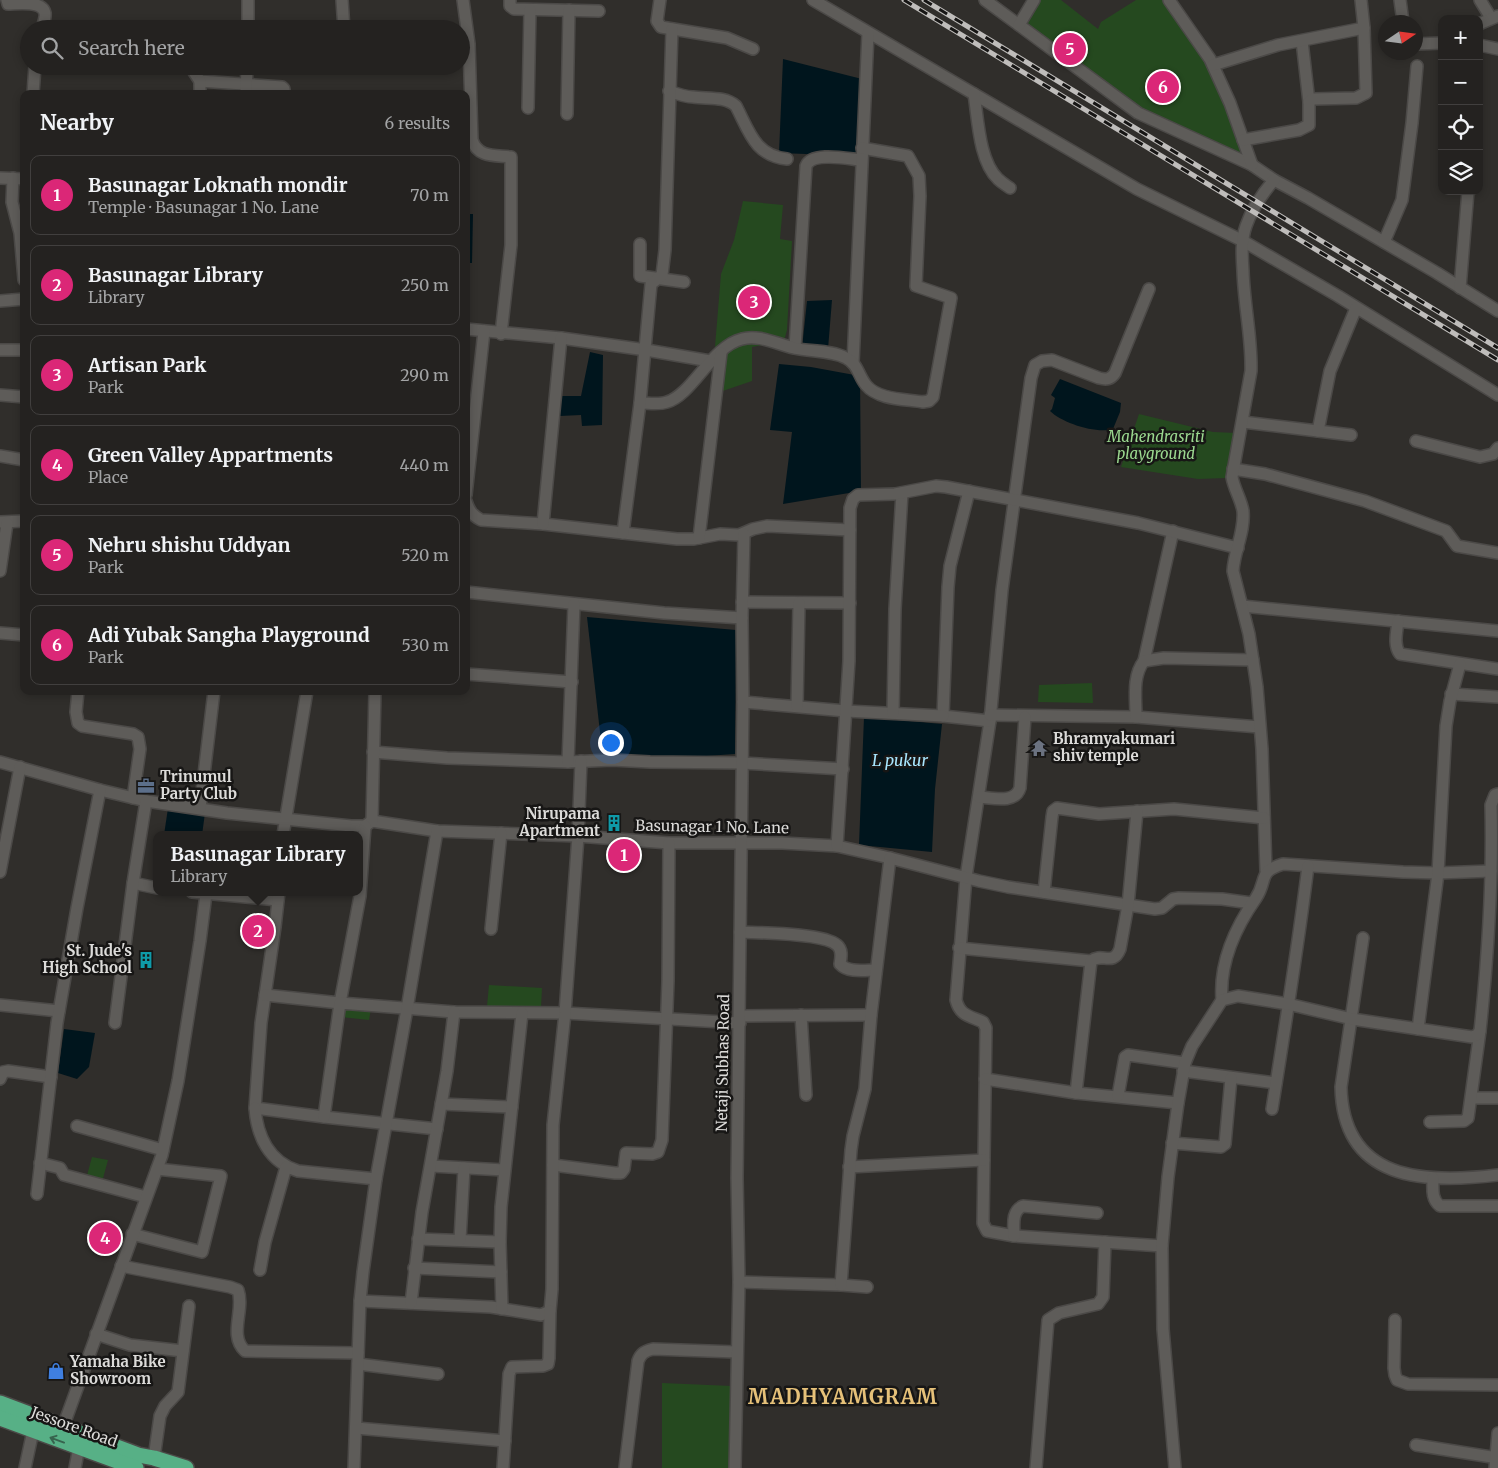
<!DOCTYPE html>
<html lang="en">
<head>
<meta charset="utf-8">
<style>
  :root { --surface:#242220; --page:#2c2a29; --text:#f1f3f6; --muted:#a3a4a5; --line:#413f3e; --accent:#db2777 }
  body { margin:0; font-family:Merriweather,serif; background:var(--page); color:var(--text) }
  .controls { position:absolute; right:15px; top:15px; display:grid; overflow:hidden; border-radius:10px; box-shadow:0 2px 8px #0003 }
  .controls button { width:45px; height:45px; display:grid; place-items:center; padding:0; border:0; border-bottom:1px solid var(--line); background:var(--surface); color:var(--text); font:25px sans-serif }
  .compass { position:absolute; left:1378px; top:15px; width:45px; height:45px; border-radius:50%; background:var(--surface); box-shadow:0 2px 8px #0003; rotate:77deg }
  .you { position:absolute; left:610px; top:742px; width:18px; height:18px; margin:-12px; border:4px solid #fff; border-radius:50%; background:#1a73e8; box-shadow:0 0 0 8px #1a73e833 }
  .badge { display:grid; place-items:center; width:32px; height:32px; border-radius:50%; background:var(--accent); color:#fff; font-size:16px; font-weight:700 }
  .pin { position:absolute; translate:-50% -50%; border:2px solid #fff; box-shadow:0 1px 5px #0006 }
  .popup { position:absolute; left:153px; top:831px; width:210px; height:65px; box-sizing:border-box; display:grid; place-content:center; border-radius:10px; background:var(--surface); filter:drop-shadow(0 1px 4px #0005); font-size:16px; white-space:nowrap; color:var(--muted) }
  .popup b { font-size:19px; color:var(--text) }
  .popup::after { content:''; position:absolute; left:50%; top:100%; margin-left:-10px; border:10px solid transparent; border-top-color:var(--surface) }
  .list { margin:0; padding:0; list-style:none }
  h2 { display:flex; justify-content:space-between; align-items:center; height:65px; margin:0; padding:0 20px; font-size:21px }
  h2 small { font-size:16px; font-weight:400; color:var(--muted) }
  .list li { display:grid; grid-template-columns:32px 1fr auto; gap:15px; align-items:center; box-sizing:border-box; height:80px; margin:0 10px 10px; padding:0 10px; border:1px solid var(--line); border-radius:10px }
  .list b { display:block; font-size:19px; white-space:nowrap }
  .list p { margin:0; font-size:16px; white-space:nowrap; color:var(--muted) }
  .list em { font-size:16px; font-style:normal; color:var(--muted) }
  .icon { flex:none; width:28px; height:28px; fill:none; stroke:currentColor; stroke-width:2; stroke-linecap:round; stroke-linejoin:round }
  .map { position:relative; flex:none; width:1498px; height:1468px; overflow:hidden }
  .search { position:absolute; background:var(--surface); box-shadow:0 2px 8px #0003; left:20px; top:20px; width:450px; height:55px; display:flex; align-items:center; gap:12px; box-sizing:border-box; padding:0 18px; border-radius:28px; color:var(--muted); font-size:19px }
  .panel { position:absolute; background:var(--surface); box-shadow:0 2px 8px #0003; left:20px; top:90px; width:450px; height:605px; border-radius:10px }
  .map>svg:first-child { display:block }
  .green { fill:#25491f }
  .water { fill:#00151d }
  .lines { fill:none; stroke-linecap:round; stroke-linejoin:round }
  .minor-casing { stroke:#4b4947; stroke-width:14 }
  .highway-casing { stroke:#4b4947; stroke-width:18 }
  .minor { stroke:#5e5c59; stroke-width:11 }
  .highway { stroke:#57b086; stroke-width:15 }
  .rail-casing { stroke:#bfbdbb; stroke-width:5 }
  .rail { stroke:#171615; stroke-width:3; stroke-dasharray:9; stroke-linecap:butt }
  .oneway { stroke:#37634e }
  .labels { text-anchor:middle; stroke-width:5; stroke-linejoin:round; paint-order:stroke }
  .park-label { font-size:15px; font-style:italic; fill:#9bd88f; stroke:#171615 }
  .poi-label { font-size:15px; font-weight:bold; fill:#dcdbd9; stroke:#171615; text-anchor:start }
  .street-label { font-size:15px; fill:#dcdbd9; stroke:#171615 }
  .water-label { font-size:16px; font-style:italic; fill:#a8e6fe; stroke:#171615 }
  .district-label { font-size:20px; font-weight:bold; letter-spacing:1px; fill:#e6c179; stroke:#171615 }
</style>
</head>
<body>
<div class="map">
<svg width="1498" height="1468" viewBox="0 0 1498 1468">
  <rect width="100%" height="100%" fill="#302e2b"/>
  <g class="green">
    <polygon points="1034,0 1061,0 1098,29 1101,22 1136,0 1164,0 1209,67 1248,160 1158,119 1079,69 1019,25"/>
    <polygon points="743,201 783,205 780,239 792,241 787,330 784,341 752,347 752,381 711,395 721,274 734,240"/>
    <polygon points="1139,414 1213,432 1236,433 1226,478 1198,479 1121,467"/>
    <polygon points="1092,683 1093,703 1038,702 1039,685"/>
    <polygon points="489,985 542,988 541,1007 487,1006"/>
    <polygon points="342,1009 371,1009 369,1020 341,1017"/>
    <polygon points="92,1157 108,1160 102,1182 86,1179"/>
    <polygon points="662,1383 732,1386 730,1468 662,1468"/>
  </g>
  <g class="water">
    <polygon points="783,59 862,79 860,156 779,153"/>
    <polygon points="466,214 473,214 472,263 466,263"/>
    <polygon points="832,300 828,349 802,348 807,301"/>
    <polygon points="590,352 603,355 602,425 582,426 581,415 560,416 560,396 581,396"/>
    <polygon points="779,364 811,367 860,376 861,491 783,504 792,432 770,430"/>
    <path d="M1060 379 1121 403 1120 412 1113 429C1096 434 1062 423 1050 411L1052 409 1055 398 1051 395Z"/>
    <polygon points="587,617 736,630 735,754 647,760 602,750"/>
    <polygon points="864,717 942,724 935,789 932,852 859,845"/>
    <polygon points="168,808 205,813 202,835 164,835"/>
    <polygon points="64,1029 95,1033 89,1067 77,1079 58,1073"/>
  </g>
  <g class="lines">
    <g class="minor-casing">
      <g id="minor">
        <path d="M7 0 8 4C18 4 42 0 45 13 46 17 43 24 42 29"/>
        <polyline points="342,0 344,29"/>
        <path d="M463 0 469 44 472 140C478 158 495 155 511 157V245L501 334"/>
        <polyline points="510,0 510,6 514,9 599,11"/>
        <polyline points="660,0 657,21 661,27 727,38 753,49"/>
        <polyline points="813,0 1137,189 1243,241 1338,296 1498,395"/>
        <polyline points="985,0 1138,113 1252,165 1274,180 1308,198 1437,273 1498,311"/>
        <polyline points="1169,0 1210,59 1230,103 1252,165"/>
        <polyline points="1400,0 1403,22"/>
        <polyline points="1480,0 1491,18"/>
        <polyline points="1479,24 1498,16"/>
        <polyline points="1019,25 1034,0"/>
        <polyline points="248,29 248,0"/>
        <polyline points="1302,41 1309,102"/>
        <polyline points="1416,44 1442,43"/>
        <polyline points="1479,45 1498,49"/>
        <polyline points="1213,65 1278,45 1364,28"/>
        <polyline points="190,66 200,81 282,87 284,89 284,94"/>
        <path d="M669 91C677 94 685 97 693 97 708 99 725 96 736 106 749 131 755 156 787 159"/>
        <polyline points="33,94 35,66"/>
        <polyline points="200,94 200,81"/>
        <polyline points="246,94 247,66"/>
        <path d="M974 94C978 119 979 161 998 179 1002 183 1006 185 1010 188"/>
        <polyline points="528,108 530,10"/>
        <polyline points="567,114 569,10"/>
        <polyline points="1243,140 1299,130 1309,125 1309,102 1313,99 1356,98 1366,93 1364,28 1361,0"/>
        <polyline points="0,178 24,179"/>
        <polyline points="13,178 12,202 20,233 24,280"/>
        <polyline points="1384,242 1402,200 1412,123 1417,66"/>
        <polyline points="640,244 640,276 684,282"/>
        <polyline points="1460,288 1468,191"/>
        <path d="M1149 289 1115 373C1111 379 1107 380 1099 378L1052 360 1042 361 1035 365 1031 378 1002 590 990 721 966 877 956 1000C960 1016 970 1016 983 1022L986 1028 983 1223 987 1231 1014 1236 1162 1246"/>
        <polyline points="0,301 24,299"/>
        <polyline points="466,329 561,338 646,350 710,361"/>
        <path d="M795 348 806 166C812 151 848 159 861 160"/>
        <polyline points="0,350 24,350"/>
        <polyline points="853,363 868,33"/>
        <polyline points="0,395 24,397"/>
        <path d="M640 403C649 403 659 405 667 402 692 395 712 346 742 339 758 334 777 344 794 348 810 352 831 350 846 358 858 364 858 375 866 385 878 400 906 399 923 402L929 401 933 397 951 298 916 286 920 196 919 176 908 156 862 148"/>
        <polyline points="1243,422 1351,435"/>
        <polyline points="1318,431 1330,371 1356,308"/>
        <polyline points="1416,441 1480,457 1493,454 1498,448"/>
        <polyline points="0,456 24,460"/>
        <polyline points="1233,469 1265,474 1365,501 1446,531 1457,546 1498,553"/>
        <polyline points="969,491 950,566 948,587 943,716 990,721"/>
        <polyline points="466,495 484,331"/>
        <path d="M466 501C469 511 472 515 481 520L543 524 677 539H694L720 534 739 535 753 529 767 526 850 530"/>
        <polyline points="1,522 24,521"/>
        <polyline points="543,524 561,338"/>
        <polyline points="623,533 640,403 651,284 662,275 665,250 672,29"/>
        <polyline points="699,538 721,353"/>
        <polyline points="0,571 7,523"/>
        <polyline points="466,592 664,613 742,618"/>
        <polyline points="742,602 850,603"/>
        <polyline points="1242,606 1498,631"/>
        <path d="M1398 621C1397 631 1393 645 1400 654L1498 669"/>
        <polyline points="0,633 24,635"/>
        <polyline points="1144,661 1173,531"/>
        <polyline points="466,674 572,682"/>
        <polyline points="78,691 76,712 78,723 82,726 133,734 138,737 140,749 133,798"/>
        <polyline points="1451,694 1498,697"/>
        <polyline points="743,702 846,711 943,716"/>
        <polyline points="797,706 799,603"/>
        <polyline points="893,713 895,609 902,493"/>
        <polyline points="990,715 1136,717 1259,727"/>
        <path d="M1136 717C1136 699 1132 676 1144 661L1164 658 1253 660"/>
        <polyline points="373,752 447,758 568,762 612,760 650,762 742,763 843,769"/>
        <polyline points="0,762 100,790 146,801 227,813 351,826 365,826 372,821 437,831 578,836 669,843 782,843 837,846 890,858 979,881 1008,887 1155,909 1162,908 1173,899 1179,898 1222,899 1251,903"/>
        <polyline points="568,762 574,604"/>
        <path d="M979 797C993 798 1015 804 1020 788L1025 717"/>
        <polyline points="200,808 214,691"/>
        <polyline points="372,821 375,691"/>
        <polyline points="283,835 307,691"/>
        <polyline points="837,846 849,661 850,508 853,499 858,495 895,494 936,486 946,487 1138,523 1238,548"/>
        <path d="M1266 871 1262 749 1257 687 1249 634 1233 571C1234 551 1245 532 1243 511 1241 499 1234 489 1232 477L1251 371C1252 338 1244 305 1243 271 1242 256 1241 240 1246 226 1252 208 1262 194 1274 180"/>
        <polyline points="0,872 20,767"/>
        <polyline points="133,883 157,888"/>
        <polyline points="192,892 278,900"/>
        <polyline points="279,892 275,927 261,1023 255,1108 324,1117 437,1129"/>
        <polyline points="1044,892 1052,817 1053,811 1057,808 1099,814 1174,809 1264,818"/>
        <polyline points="491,929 501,833"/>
        <path d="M740 932C760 933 824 933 837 945 843 950 841 958 840 964 848 973 865 970 876 970"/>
        <path d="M1363 938 1341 1087C1343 1181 1424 1184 1498 1175"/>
        <polyline points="959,948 1091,961"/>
        <polyline points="265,995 340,1003 360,896 365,826"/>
        <path d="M1222 1000C1219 962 1235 928 1256 898 1268 880 1257 872 1283 864L1403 872 1438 873 1491 871"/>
        <polyline points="0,1005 59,1011"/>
        <polyline points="801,1015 806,1095"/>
        <polyline points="740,1016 871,1015"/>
        <polyline points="115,1023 133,883 146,801"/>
        <polyline points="1418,1029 1438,873 1446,726 1450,701 1460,664"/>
        <polyline points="1183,1071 1276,1083"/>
        <polyline points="0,1079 3,1072 8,1071 51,1077"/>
        <polyline points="985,1079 1076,1093 1178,1103"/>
        <path d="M1076 1093 1091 961C1102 952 1113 967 1120 949L1128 905 1137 811"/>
        <polyline points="1118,1096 1125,1057 1128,1055 1185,1063"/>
        <polyline points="1472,1098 1498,1098"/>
        <polyline points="441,1104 512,1107"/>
        <path d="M255 1108C257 1136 269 1162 298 1171L376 1179"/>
        <path d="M1272 1109C1285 1028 1298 947 1308 866"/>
        <polyline points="324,1117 340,1003 454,1012 565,1013 740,1023"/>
        <polyline points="1430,1122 1464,1121 1468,1118 1480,1031"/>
        <polyline points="77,1126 163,1150"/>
        <polyline points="1172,1143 1221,1147 1225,1144 1231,1078"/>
        <polyline points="40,1163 60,1168 64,1175 146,1197"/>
        <polyline points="553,1165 615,1173 621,1173 624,1169 626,1153 652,1154 658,1152 662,1140 668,981 669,843"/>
        <polyline points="431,1166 504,1170"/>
        <polyline points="849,1167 984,1160"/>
        <path d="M1433 1178C1433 1188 1431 1199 1440 1206H1498"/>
        <polyline points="37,1194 57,1023 77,908 100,790"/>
        <polyline points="132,1234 202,1252 221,1176 157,1169"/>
        <path d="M1014 1236C1014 1226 1011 1211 1023 1206L1097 1213"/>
        <polyline points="418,1239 500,1242"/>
        <polyline points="460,1240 464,1168"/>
        <path d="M121 1266 230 1287 238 1290C245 1310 228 1335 245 1351L358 1353"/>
        <polyline points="414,1268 501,1272"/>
        <polyline points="260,1270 265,1242 286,1167"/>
        <polyline points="739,1282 841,1285 867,1287"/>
        <polyline points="841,1285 851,1150 853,1136 865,1089 871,1015 890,858"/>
        <polyline points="360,1301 491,1307 541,1315 550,1311 552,1289 553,1125 565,1013 578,836 581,761"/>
        <polyline points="411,1303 422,1212 447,1071 454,1012"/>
        <polyline points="502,1309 500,1242 501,1207 522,1013"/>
        <polyline points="1395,1320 1394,1368 1395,1375 1397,1380 1408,1384 1498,1385"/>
        <polyline points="96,1334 130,1345 183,1351"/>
        <polyline points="358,1364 438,1374"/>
        <polyline points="63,1427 162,1155 178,1081 200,941 206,894"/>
        <polyline points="356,1428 505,1441"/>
        <polyline points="1416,1445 1498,1458"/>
        <polyline points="154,1458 160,1416 165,1406 178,1392 189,1306"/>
        <polyline points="25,1468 33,1431"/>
        <polyline points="75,1468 79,1447"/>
        <polyline points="354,1468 360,1301 363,1272 376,1179 407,1009 437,831"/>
        <polyline points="503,1468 509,1374 512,1367 543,1366 548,1364 549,1358 550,1311"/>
        <path d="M625 1468 638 1361C641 1353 645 1351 653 1349L736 1352"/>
        <polyline points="735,1468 739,1282 737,1178 743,702 742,618 744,534"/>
        <polyline points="1036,1468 1048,1320 1059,1313 1098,1304 1103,1297 1105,1242"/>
        <path d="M1175 1468 1163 1329 1162 1246 1168 1177 1178 1103 1185 1063 1192 1046 1222 1000 1238 996 1288 1004 1352 1019 1472 1037 1477 1035 1480 1031C1488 956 1493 880 1491 805L1495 795 1498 794"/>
        <polyline points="1495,1468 1498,1433"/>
      </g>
    </g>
    <g class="highway-casing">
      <g id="highway">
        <polyline points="0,1403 138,1455 154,1458 186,1468"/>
        <polyline points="0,1418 136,1468"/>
      </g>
    </g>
    <use href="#minor" class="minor"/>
    <use href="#highway" class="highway"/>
    <g class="rail-casing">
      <g id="rail">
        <polyline points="904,0 1498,360"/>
        <polyline points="924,0 1498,348"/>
      </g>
    </g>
    <use href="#rail" class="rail"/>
  </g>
  <defs><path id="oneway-shaft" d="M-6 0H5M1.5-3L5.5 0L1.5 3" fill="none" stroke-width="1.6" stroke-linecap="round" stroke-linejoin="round" transform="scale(1.25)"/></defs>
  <use class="oneway" href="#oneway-shaft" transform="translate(57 1440) rotate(-160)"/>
  <defs>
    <g id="temple-bare" transform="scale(1.35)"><path d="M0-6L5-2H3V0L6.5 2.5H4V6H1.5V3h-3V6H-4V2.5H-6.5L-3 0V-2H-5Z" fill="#6b7280" stroke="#171615" stroke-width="2.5" paint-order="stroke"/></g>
    <g id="office-bare" transform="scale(1.35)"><path d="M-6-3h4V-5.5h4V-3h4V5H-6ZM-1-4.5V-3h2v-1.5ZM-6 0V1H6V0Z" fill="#5c6f8a" stroke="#171615" stroke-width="2.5" paint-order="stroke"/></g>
    <g id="building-bare" transform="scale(1.35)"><path d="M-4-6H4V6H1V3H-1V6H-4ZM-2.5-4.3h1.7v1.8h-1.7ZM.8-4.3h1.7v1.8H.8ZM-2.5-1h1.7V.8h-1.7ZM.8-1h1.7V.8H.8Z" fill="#0f9aa8" stroke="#171615" stroke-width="2.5" paint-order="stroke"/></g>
    <g id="shop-bare" transform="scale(1.35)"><path d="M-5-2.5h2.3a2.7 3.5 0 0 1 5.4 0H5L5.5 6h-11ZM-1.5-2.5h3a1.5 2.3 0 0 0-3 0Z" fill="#3f7fe0" stroke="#171615" stroke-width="2.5" paint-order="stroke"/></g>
  </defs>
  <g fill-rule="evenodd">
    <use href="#temple-bare" x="1039" y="748"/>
    <use href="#office-bare" x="146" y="786"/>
    <use href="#building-bare" x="614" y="823"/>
    <use href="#building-bare" x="146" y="960"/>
    <use href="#shop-bare" x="56" y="1371"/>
  </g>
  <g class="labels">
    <g class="park-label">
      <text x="1156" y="442">Mahendrasriti<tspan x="1156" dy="17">playground</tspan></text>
    </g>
    <g class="poi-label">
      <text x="1053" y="744">Bhramyakumari<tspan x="1053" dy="17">shiv temple</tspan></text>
      <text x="160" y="782">Trinumul<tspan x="160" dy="17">Party Club</tspan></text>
      <text x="600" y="819" text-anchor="end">Nirupama<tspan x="600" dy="17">Apartment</tspan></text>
      <text x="132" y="956" text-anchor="end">St. Jude's<tspan x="132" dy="17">High School</tspan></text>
      <text x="70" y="1367">Yamaha Bike<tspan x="70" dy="17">Showroom</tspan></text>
    </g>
    <g class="street-label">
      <text transform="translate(712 827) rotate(1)" y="5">Basunagar 1 No. Lane</text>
      <text transform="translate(723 1063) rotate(-89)" y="5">Netaji Subhas Road</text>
      <text transform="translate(74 1427) rotate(20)" y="5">Jessore Road</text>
    </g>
    <g class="water-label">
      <text x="900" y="766">L pukur</text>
    </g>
    <g class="district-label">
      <text x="843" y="1404">MADHYAMGRAM</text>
    </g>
  </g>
</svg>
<div class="controls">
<button>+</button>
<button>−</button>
<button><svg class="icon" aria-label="locate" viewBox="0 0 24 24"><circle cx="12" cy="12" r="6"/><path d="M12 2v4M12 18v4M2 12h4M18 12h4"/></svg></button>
<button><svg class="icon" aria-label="layers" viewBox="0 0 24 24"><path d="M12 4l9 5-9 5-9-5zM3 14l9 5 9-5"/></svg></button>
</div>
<svg class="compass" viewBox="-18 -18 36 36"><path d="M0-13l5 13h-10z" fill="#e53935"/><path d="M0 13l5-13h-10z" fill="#a3a4a5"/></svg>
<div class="you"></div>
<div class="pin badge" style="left:624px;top:855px">1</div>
<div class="pin badge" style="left:258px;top:931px">2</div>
<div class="popup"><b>Basunagar Library</b>Library</div>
<div class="pin badge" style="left:754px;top:302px">3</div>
<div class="pin badge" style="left:105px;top:1238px">4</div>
<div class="pin badge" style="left:1070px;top:49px">5</div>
<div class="pin badge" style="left:1163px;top:87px">6</div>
<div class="search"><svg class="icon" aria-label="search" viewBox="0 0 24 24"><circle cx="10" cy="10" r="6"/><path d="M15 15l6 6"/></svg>Search here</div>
<section class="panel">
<h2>Nearby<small>6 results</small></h2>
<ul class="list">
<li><span class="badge">1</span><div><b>Basunagar Loknath mondir</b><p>Temple · Basunagar 1 No. Lane</p></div><em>70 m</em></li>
<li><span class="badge">2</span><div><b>Basunagar Library</b><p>Library</p></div><em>250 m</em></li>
<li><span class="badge">3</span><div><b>Artisan Park</b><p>Park</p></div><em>290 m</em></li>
<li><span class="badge">4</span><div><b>Green Valley Appartments</b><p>Place</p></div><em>440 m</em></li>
<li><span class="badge">5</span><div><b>Nehru shishu Uddyan</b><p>Park</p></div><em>520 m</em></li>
<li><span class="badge">6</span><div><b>Adi Yubak Sangha Playground</b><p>Park</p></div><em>530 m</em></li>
</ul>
</section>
</div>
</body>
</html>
